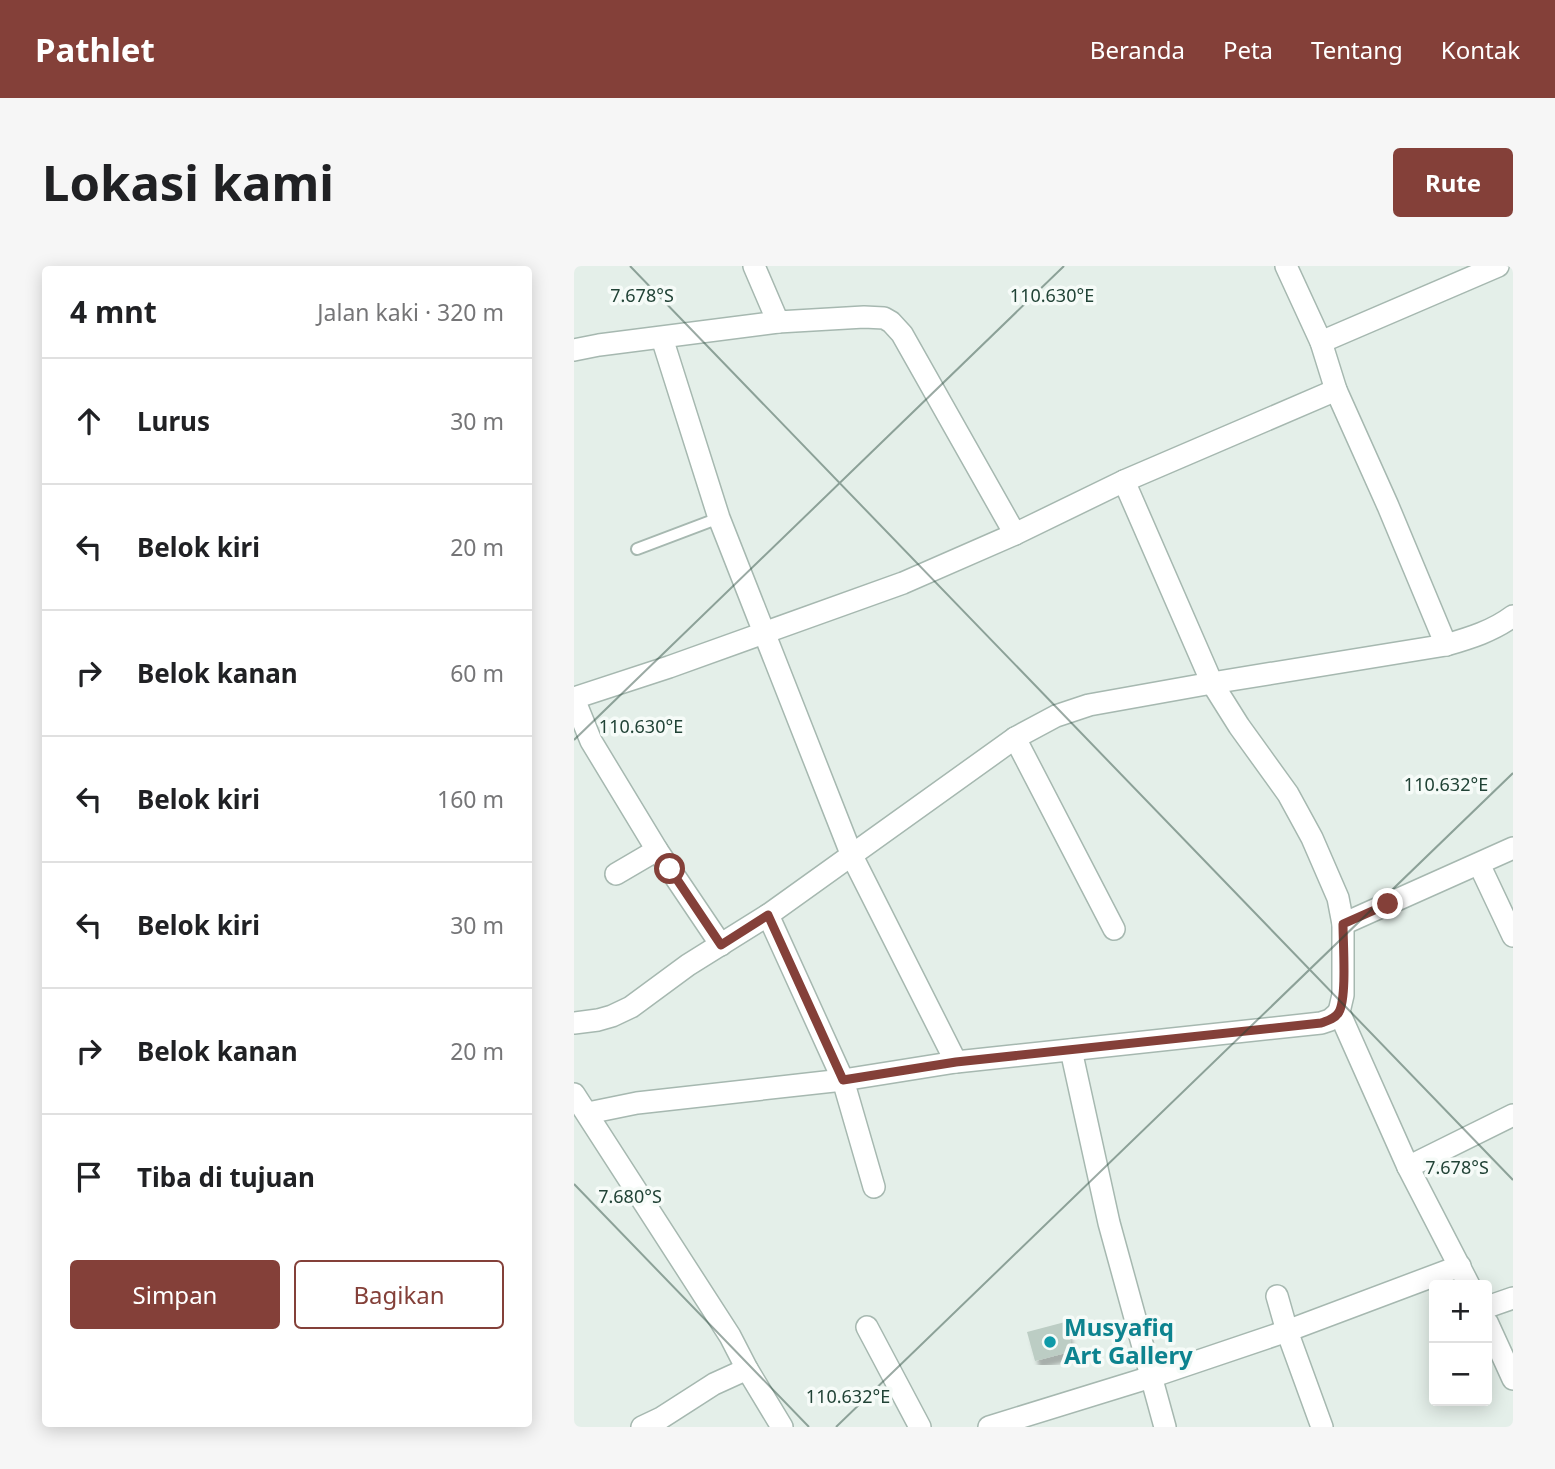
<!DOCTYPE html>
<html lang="id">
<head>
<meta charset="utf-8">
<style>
  :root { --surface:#fff; --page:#f6f6f6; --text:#202124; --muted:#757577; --line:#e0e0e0; --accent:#844039 }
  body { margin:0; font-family:"Noto Sans",sans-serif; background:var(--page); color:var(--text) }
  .controls { position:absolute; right:21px; bottom:21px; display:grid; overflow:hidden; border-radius:7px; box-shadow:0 4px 18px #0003 }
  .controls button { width:63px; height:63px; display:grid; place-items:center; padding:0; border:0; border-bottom:2px solid var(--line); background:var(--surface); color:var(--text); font:35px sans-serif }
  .stop { position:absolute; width:21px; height:21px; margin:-16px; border:5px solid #844039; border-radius:50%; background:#fff }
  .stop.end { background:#844039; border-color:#fff; box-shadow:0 2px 7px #0008 }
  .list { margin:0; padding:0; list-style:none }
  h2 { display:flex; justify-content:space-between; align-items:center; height:91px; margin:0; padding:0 28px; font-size:30px }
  h2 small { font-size:23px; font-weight:400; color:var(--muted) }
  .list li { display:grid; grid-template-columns:46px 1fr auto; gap:21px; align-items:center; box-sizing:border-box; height:126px; padding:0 28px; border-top:2px solid var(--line) }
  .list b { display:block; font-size:26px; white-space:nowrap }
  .list em { font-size:23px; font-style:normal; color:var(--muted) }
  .actions { display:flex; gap:14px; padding:21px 28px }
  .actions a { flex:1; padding:16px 0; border:2px solid var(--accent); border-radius:7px; text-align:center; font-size:24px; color:var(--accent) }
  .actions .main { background:var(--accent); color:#fff }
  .icon { flex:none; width:38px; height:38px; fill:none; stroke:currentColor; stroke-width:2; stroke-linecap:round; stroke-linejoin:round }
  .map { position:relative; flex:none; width:939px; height:1161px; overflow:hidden; border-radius:7px }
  header { display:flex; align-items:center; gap:42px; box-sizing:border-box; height:98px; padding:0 35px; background:var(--accent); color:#fff }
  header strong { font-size:33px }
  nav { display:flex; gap:38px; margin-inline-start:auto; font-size:24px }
  .intro { display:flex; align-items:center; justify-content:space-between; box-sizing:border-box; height:168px; padding:0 42px }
  h1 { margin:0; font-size:49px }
  .button { padding:18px 32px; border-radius:7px; background:var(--accent); color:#fff; font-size:24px; font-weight:700 }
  main { display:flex; gap:42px; padding:0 42px }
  aside { flex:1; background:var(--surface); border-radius:7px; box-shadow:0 4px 18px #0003 }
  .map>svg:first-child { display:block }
  .building { fill:#bccdc4; filter:url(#shadow) }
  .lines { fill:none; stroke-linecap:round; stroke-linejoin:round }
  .lane-casing { stroke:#a6b8b0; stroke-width:14 }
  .street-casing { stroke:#a6b8b0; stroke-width:24 }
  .lane { stroke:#fff; stroke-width:10 }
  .street { stroke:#fff; stroke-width:21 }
  .route { stroke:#844039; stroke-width:9 }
  .ticks { fill:none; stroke:#214336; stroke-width:2; stroke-opacity:0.45 }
  .culture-dot { fill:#0f9aa8; stroke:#f6fbf8; stroke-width:2.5 }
  .labels { text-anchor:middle; stroke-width:7; stroke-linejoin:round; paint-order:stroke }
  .culture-label { font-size:24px; font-weight:bold; fill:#0d838f; stroke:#f6fbf8; text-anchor:start }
  .ticks-label { font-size:18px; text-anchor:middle; fill:#214336; stroke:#f6fbf8; stroke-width:7; stroke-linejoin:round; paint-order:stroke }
</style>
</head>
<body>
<header>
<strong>Pathlet</strong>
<nav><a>Beranda</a><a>Peta</a><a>Tentang</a><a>Kontak</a></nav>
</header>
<div class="intro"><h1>Lokasi kami</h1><a class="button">Rute</a></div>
<main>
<aside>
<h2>4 mnt<small>Jalan kaki · 320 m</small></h2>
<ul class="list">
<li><svg class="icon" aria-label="ahead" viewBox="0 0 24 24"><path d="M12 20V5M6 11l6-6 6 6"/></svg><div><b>Lurus</b></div><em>30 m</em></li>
<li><svg class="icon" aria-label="left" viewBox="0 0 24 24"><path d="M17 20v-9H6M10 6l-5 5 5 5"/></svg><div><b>Belok kiri</b></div><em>20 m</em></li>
<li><svg class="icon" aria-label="right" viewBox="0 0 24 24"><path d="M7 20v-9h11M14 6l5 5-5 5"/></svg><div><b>Belok kanan</b></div><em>60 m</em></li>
<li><svg class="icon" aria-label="left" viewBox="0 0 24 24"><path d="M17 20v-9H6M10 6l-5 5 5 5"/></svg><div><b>Belok kiri</b></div><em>160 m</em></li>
<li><svg class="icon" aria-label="left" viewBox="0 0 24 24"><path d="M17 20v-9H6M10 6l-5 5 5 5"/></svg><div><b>Belok kiri</b></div><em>30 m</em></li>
<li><svg class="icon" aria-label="right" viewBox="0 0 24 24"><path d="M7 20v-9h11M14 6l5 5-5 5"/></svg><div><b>Belok kanan</b></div><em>20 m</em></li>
<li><svg class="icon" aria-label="arrive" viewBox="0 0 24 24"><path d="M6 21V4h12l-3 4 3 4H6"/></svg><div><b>Tiba di tujuan</b></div></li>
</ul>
<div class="actions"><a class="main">Simpan</a><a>Bagikan</a></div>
</aside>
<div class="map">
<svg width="939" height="1161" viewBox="0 0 939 1161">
  <defs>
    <filter id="shadow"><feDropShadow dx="4.5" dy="8" stdDeviation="2" flood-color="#0004"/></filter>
  </defs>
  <rect width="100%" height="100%" fill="#e4efe9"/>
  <polygon class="building" points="491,1056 499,1085 461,1095 453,1066"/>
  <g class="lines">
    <g class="lane-casing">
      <polyline id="lane" points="63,283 145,252"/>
    </g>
    <g class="street-casing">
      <g id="street">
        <polyline points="180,0 204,56"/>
        <polyline points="712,0 747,76 762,124 814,240 872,379"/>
        <polyline points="88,72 145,252 278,590 382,796"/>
        <polyline points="747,76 924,0"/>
        <polyline points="0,84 25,79 204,56 290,51 310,52 317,56 328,68 441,268"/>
        <polyline points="550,215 638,417 665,460 714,528 738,572 764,632 769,658 769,729 765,746 834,901 895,1019"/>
        <polyline points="0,432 95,401 329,317 441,268 550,215 762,124"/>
        <polyline points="0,433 17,475 83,584 147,679"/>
        <polyline points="441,472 540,663"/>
        <polyline points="905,598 939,670"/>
        <polyline points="42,608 83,584"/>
        <polyline points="194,649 269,814 300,921"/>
        <polyline points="769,658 939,582"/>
        <path d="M0 757 24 754 38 750 57 741 114 699 194 649 441 472 482 450 515 439 638 417 872 379C896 372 919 365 939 350"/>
        <polyline points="497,784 535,957 591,1161"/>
        <polyline points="0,828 156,1070 173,1103 208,1161"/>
        <polyline points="14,847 63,837 269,814 382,796 747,757 756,754 765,746"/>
        <polyline points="834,901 939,849"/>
        <polyline points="703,1030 713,1065 748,1161"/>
        <polyline points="913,1041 939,1032"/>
        <polyline points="913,1056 939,1113"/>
        <polyline points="293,1061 346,1161"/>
        <polyline points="68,1161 87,1152 140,1118 173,1103"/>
        <polyline points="415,1161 577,1111 713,1065 886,1000"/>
      </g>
    </g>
    <use href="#lane" class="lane"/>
    <use href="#street" class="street"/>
  </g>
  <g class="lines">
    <path class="route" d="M96 603 147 679 194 649 269 814 382 796 747 757C753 755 761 753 765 746 773 731 769 678 769 658L814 638"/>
  </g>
  <path class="ticks" d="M56 0 939 914M0 474 490 0M0 918 235 1161M262 1161 939 507"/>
  <circle class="culture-dot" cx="476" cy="1076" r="7"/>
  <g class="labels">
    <g class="culture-label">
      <text x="490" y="1070">Musyafiq<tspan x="490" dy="28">Art Gallery</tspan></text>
    </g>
  </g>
  <g class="ticks-label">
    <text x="478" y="36">110.630°E</text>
    <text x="68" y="36">7.678°S</text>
    <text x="67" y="467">110.630°E</text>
    <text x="872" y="525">110.632°E</text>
    <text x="883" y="908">7.678°S</text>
    <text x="56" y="937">7.680°S</text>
    <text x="274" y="1137">110.632°E</text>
  </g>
</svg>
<div class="controls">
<button>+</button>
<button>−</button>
</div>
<div class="stop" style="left:96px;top:603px"></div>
<div class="stop end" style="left:814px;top:638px"></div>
</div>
</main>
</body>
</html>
